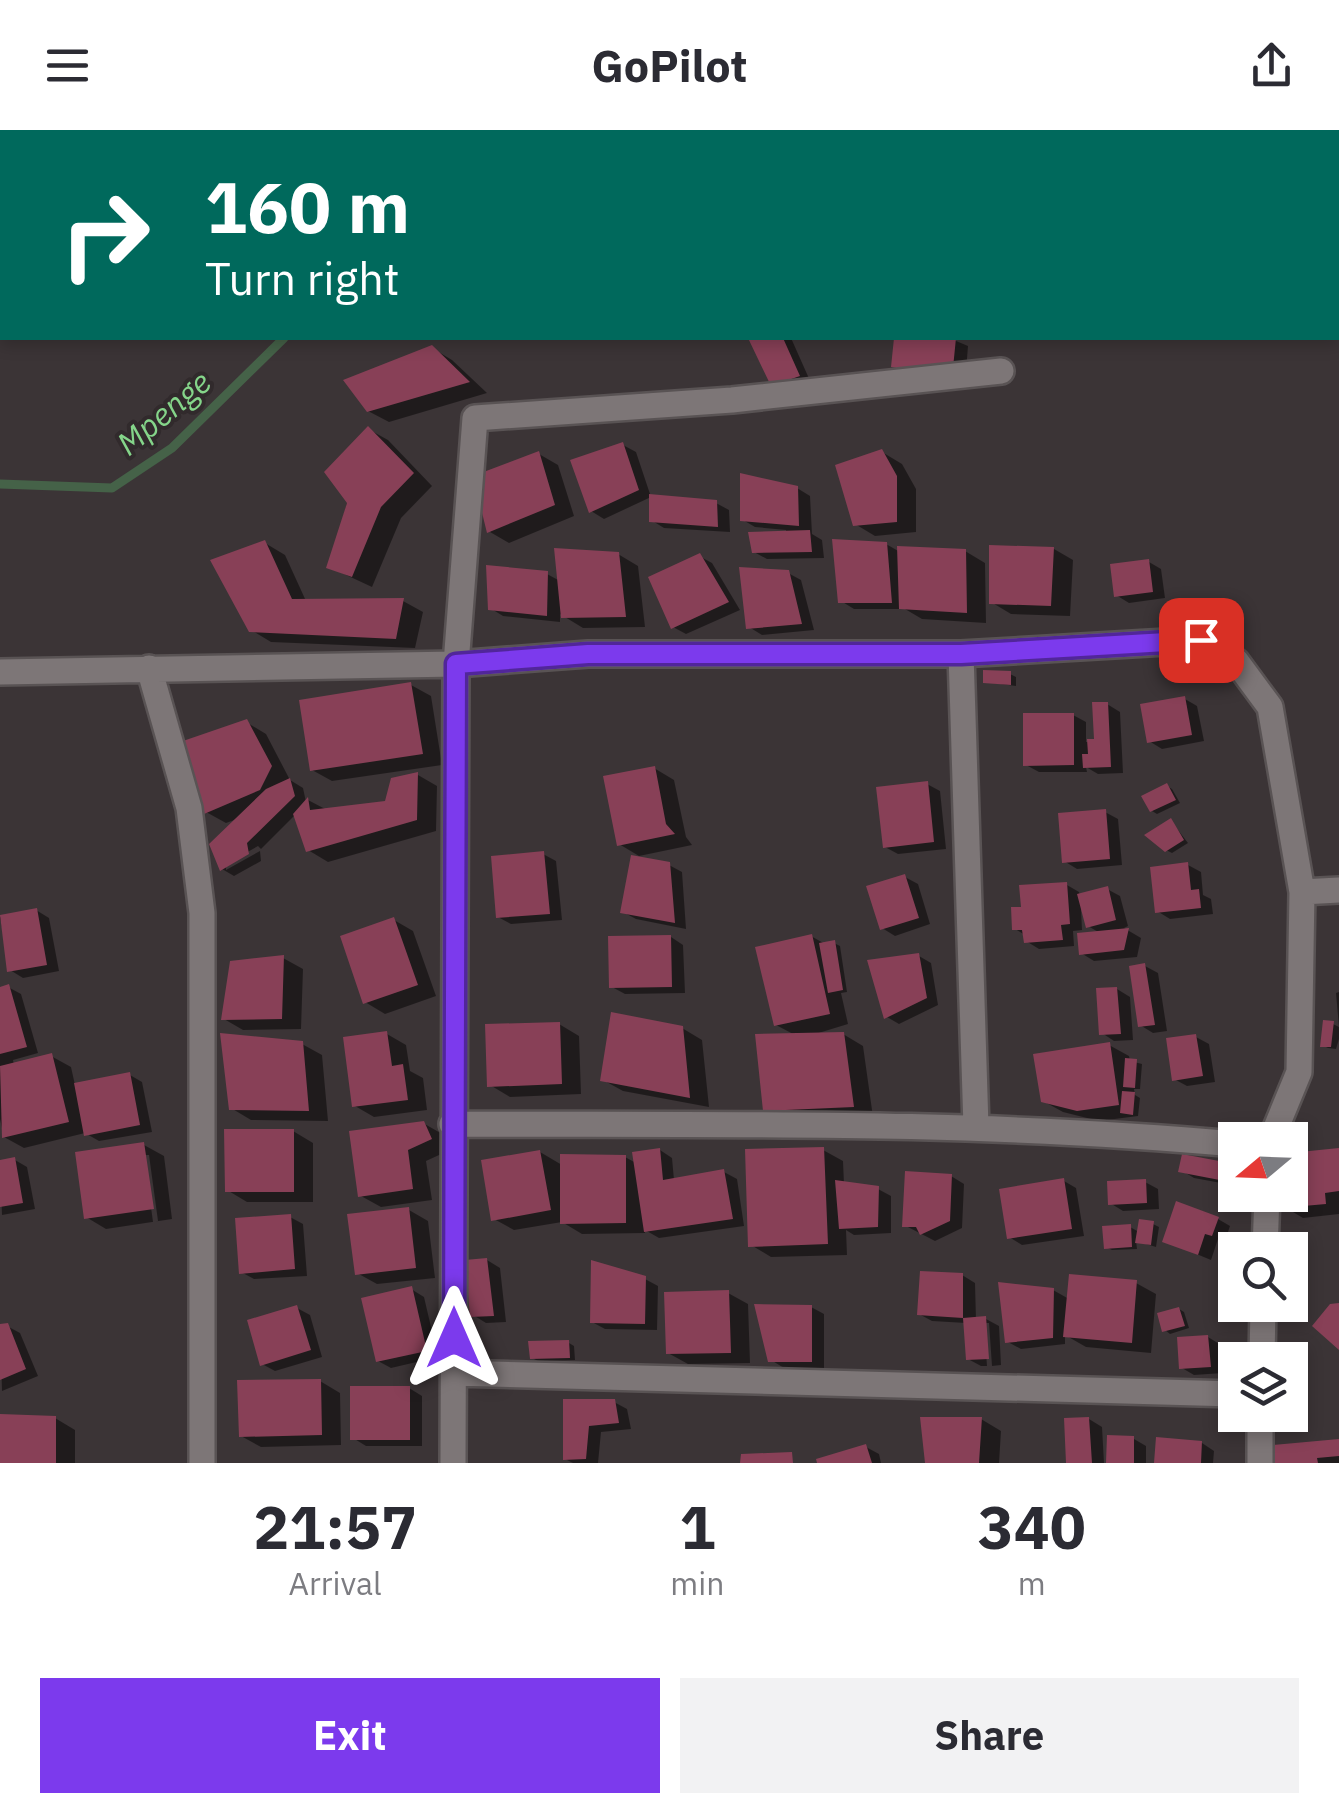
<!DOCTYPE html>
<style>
body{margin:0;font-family:"IBM Plex Sans",sans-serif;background:#f2f2f3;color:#2b2b33;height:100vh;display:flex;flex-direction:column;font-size:38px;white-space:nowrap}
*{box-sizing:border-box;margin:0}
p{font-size:32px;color:#7c7c81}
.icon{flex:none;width:55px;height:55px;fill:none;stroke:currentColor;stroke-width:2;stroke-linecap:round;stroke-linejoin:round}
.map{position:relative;height:1333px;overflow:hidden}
.drawer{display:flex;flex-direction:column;background:#fff;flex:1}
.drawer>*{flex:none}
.guide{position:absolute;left:0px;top:0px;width:1340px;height:210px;box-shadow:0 5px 15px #0003;background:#00695c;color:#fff;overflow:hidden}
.needle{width:65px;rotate:251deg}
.fabs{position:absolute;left:1218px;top:992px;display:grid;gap:20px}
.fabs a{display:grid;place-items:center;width:90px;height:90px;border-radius:0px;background:#fff;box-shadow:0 5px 15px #0003;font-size:50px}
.pin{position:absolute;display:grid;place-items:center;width:85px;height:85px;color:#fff;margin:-42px;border-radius:20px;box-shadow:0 5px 15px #0006}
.me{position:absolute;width:110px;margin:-55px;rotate:0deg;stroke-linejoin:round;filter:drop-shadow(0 0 8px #0008)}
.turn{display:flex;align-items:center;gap:35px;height:210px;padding:0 40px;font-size:45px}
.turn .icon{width:130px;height:130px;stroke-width:2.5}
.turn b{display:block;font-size:70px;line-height:85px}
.eta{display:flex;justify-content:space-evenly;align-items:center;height:170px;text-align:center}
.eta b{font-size:60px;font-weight:700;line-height:70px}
.action{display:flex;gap:20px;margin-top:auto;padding:20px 40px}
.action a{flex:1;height:115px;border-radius:0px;background:#7c3aed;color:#fff;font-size:40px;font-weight:700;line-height:115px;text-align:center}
.action a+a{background:#f2f2f3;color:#2b2b33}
header{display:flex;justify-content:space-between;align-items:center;height:130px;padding:0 40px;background:#fff;font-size:45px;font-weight:700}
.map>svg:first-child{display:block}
</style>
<header><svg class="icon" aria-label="menu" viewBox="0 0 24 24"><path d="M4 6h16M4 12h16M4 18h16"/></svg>GoPilot<svg class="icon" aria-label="share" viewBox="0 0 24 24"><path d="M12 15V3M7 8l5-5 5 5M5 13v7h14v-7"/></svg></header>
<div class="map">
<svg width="1339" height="1333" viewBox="0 0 1339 1333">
<rect width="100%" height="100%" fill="#3b3436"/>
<path fill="#0007" fill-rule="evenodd" d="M161,0H183L194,2H161Z
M750,208H791L811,253L773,254Z
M896,208H949L968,216L965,254L906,243L893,235Z
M432,218L452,230L487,263L389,292L368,281Z
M368,299L388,310L432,356L401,388L372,457L329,437Z
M623,315L636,322L651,367L716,373L729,380L730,402L664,398L651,390V367L604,389L591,381Z
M882,322L902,334L916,359V402L875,406L855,394Z
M539,324L558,335L574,386L509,413L490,402Z
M797,358L810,366L812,404L822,410L824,428L767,429L754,422L786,403V400L755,397L743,390Z
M265,413L285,425L306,471H403L423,482L415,518L271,512L251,500Z
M886,414L900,422L965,421L985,433L986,493L922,489L905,479H854L841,471Z
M1054,419L1073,430L1070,486L1011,484L991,472Z
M618,424L638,436L645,497L583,498L560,484V492L503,486L490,478L547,444L560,451Z
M699,426L712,433L740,480L686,504L673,497Z
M1149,432L1161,439L1165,468L1129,473L1116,465Z
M788,443L801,450L814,500L762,505L749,497Z
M1010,544L1016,547V556L985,552Z
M411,555L431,566L442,635L332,651L312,640Z
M1185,569L1197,576L1204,611L1162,619L1149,611Z
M1107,574L1120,582L1123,643L1098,644L1086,637L1087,642H1039L1026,635L1073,585L1086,592V612H1096Z
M246,592L266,604L290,650L303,658L306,672L308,670L327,680L387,674L418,645L437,656L436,701L328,732L308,720L296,684L261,719L258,716L226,734V740L260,721L261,731L234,746L222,739L240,688L226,693L206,682Z
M654,638L674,650L686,707L692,715L639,726L619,714Z
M927,654L940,661L946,719L898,724L885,717Z
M1167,656L1172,659L1180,673L1157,684L1152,681Z
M1105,682L1118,689L1122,735L1077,739L1064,731Z
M1171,691L1188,713L1172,723L1166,720Z
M543,724L556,731L562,790L511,794L498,787Z
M669,735L682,742L686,799L636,789L623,782Z
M1188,735L1201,742L1203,765L1211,769L1213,784L1170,789L1157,781Z
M905,747L918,754L930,794L895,806L882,798Z
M1067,755L1079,762L1080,766L1107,759L1120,766L1128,796L1124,798L1141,808L1137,827L1094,831L1081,823L1100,803L1088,796L1083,778L1081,779L1082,800L1073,801L1074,816L1039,819L1026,811L1025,805L1015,799L1024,779Z
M36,780L49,788L59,841L23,848L10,840L0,787Z
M394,790L413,801L436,866L385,884L365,872Z
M811,806L825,814L834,813L840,816L847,862L841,863L848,894L812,905L843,904L863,916L873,987L785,991L766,979L795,905L776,895Z
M671,807L683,815L685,863L625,864L612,857Z
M919,826L931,833L938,875L899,894L887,887Z
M283,828L303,839L301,899L243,900L224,889Z
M1145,836L1158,843L1167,901L1153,903L1140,895Z
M8,857L21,864L38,923L13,930L14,935L51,926L71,937L75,955L130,945L142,952L152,1002L99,1011L85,1003L24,1018L4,1007L0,989V859Z
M1117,859L1130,867L1133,910L1114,911L1102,903Z
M1339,862V909L1336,919L1328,918L1322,915L1333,894L1339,897L1336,863Z
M559,894L579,906L581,964L510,967L490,955Z
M682,898L702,910L709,977L623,961L603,950Z
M387,904L406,915L410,941L423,948L427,980L374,987L355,976Z
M1196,907L1209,914L1215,952L1187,956L1174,949Z
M302,914L322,925L328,991L251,990L231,978Z
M1109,915L1129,926L1130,931L1142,934L1140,959H1134L1135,965L1140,968L1138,986L1099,991L1063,982L1043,971Z
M423,993L444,1005L450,1020L426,1031L432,1070L381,1077L361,1066Z
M293,1001L313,1013V1072H247L227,1060Z
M144,1015L164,1026L172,1089L106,1099L86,1087ZM144,1025H149L158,1091L153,1092Z
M660,1020L672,1028L674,1050L724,1042L737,1049L744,1096L659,1108L645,1100V1103L582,1104L562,1092L514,1100L494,1089L540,1022L562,1035L625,1027L636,1033Z
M823,1020L843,1031L844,1054L878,1059L891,1066V1103L854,1105L846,1100L847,1125L771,1127L751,1115Z
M1339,1021V1084L1303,1088L1283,1076L1282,1065H1290V1025Z
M15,1030L27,1037L35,1079L2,1085L0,1033Z
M1235,1037V1063L1230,1061L1232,1055L1194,1048L1181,1040Z
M951,1046L964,1054L962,1098L935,1111L904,1095Z
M1064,1051L1076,1058L1084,1106L1022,1115L1009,1107Z
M1145,1052L1158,1059L1159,1079L1123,1081L1110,1073Z
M1238,1065H1255L1254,1070Z
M409,1080L428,1091L435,1148L377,1154L357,1143Z
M290,1087L303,1094L307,1146L254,1149L241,1142Z
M1218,1089L1230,1096L1225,1111L1218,1109L1211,1130L1165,1111Z
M1153,1094L1159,1097L1156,1117L1136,1111L1137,1119L1112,1120L1106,1117L1130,1097L1139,1102Z
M487,1130L500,1138L506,1192L486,1193L473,1185Z
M962,1145L975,1153L976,1190L986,1189L999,1196L1001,1235L992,1236L989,1193H984L987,1236H981L968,1229L966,1193L932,1191L919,1184Z
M645,1149L658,1156L657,1200L605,1199L592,1192Z
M1136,1153L1156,1164L1151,1223L1086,1217L1065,1205V1214L1021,1219L1008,1212L1053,1160L1069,1169Z
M411,1159L424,1167L438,1227L391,1238L378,1231Z
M728,1163L748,1174L750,1233L688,1234L668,1223Z
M811,1177L824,1184V1238H784L771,1230Z
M297,1178L310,1185L322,1227L275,1241L262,1234Z
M1179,1179L1184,1182L1189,1198L1170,1204L1165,1200Z
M0,1196H7L20,1203L38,1246L2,1261Z
M1208,1207L1221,1215L1223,1243L1194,1245L1182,1238Z
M569,1213L574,1216L575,1230L538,1231L532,1228Z
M320,1251L340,1263L341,1315L261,1317L241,1306Z
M409,1258L422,1266V1316H366L353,1308Z
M566,1271L614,1272L627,1279L631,1299L601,1302L598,1333H573L565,1329Z
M0,1287L55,1288L75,1300V1333H0Z
M981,1289L1001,1301L999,1333H928Z
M1089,1289L1102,1297L1104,1333H1069Z
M1134,1309L1146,1316V1333H1109Z
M1339,1312V1333H1277Z
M1202,1313L1214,1321L1213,1333H1156Z
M866,1317L879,1324L881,1333H820Z"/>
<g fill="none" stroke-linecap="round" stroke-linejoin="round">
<path stroke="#456248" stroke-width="9" d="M1338,121L1339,119
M0,354L112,358L172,318L284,208"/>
</g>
<path fill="#884057" d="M748,208H783L800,246L771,256Z
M894,208H956L952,248L891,237Z
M432,215L470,252L367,282L343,250Z
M368,296L414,343L381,377L352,447L326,438L347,373L324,342Z
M623,312L639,360L589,383L570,330Z
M882,319L897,346V392L853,396L835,335Z
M539,321L555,375L487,403L473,346Z
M740,343L798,356L799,396L740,391Z
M649,364L717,370L718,397L649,392Z
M810,400L812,422L752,423L748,402Z
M832,409L887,412L892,473H838Z
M265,410L292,469L404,468L396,509L249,502L210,430Z
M989,415L1054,417L1051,476L989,474Z
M897,416L966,419L967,483L899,479Z
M554,418L619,422L626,487L561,488Z
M700,423L729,472L671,499L648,447Z
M1149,429L1153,462L1114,467L1110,434Z
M486,435L548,441L547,486L488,480Z
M739,437L789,440L802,494L746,499Z
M983,540L1011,541V555L983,553Z
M411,552L423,624L310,641L299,570Z
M1185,566L1192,605L1147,613L1140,574Z
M1092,572H1108L1111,637L1083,638L1082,624H1088L1087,609H1094Z
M1023,583H1074V635L1023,636Z
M247,589L272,636L260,660L204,684L183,611Z
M655,636L666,694L675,704L617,716L603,646Z
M418,642L417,690L306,722L293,684L308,667L310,680L385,671L391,648Z
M290,648L295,666L247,713L249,724L220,741L209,714L266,659Z
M928,651L934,712L883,718L876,657Z
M1167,653L1176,670L1150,682L1141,666Z
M1106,679L1110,729L1062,733L1058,683Z
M1171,688L1184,710L1165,722L1144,705Z
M544,721L550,784L496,788L491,726Z
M631,725L670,732L675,793L620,783Z
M1188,732L1191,760L1199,759L1201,778L1155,783L1150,737Z
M905,744L919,788L880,800L866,756Z
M1067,752L1070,794L1061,795L1063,810L1024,813L1022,800H1012L1011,777H1021L1019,755Z
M1108,756L1116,790L1086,798L1077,764Z
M37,778L47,835L7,842L0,785Z
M394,787L418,855L363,874L340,806Z
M1129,798L1124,820L1079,825L1077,803Z
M812,804L830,884L774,896L755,817Z
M671,805L672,857L609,858L608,806Z
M835,810L843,860L828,863L819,813Z
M919,823L927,868L884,889L867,830Z
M284,825L282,889L221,890L230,831Z
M1145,833L1155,895L1138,897L1129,836Z
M9,854L27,917L0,924V857Z
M1117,857L1121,904L1099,905L1096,858Z
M611,882L683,896L690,968L600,951Z
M1323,890L1334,891L1331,917H1320Z
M560,892L562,954L487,957L485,894Z
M387,901L392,936L403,934L408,970L352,977L343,907Z
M844,902L854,977L763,981L755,904Z
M220,903L303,911L309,981L229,980Z
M1196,904L1203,946L1172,951L1166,908Z
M1110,912L1119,975L1077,981L1041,972L1033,924Z
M52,923L69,992L2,1008L0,936Z
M1125,928L1137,929L1135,958L1123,957Z
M130,942L140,995L84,1006L74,953Z
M1122,961L1135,962L1133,985L1120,983Z
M424,991L432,1009L408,1020L413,1059L358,1067L349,1001Z
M224,999H294V1062H225Z
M144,1012L154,1079L84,1089L75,1022Z
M824,1017L828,1114L748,1117L745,1019Z
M660,1018L663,1050L724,1039L733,1089L644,1102L632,1022Z
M1339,1018V1061L1325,1063L1326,1074L1281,1078L1280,1065H1290V1023Z
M540,1020L551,1080L491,1091L481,1030Z
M560,1024L626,1025V1093L560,1094Z
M1182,1024L1235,1034V1063L1228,1062L1230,1052L1178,1042Z
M15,1027L23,1073L0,1077V1030Z
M905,1041L952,1044L950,1091L920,1105L916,1097H902Z
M1064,1048L1072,1099L1007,1109L999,1059Z
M1146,1049L1147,1073L1108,1075L1107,1051Z
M835,1050L879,1056L878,1097L839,1099Z
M1176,1071L1219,1087L1212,1106L1205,1104L1198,1125L1162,1112Z
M409,1077L416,1138L355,1145L347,1084Z
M291,1084L295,1139L239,1144L235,1088Z
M1139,1089L1154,1091L1151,1115L1135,1113Z
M1131,1094L1132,1117L1104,1119L1102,1096Z
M487,1128L494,1186L470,1187L465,1130Z
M591,1130L646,1146L645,1194L590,1193Z
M920,1141L963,1143V1188L917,1185Z
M1069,1144L1137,1150L1132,1213L1063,1207Z
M998,1152L1054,1158L1053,1208L1005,1213Z
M412,1156L427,1221L376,1232L361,1168Z
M729,1160L731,1223L666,1224L664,1162Z
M1339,1173V1220L1312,1196L1330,1174Z
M754,1174L812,1175V1232H768Z
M297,1175L311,1220L260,1236L247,1190Z
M1179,1177L1185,1196L1162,1202L1157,1183Z
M986,1186L989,1229L966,1230L963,1188Z
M8,1193L26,1239L0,1250V1194Z
M1208,1205L1211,1237L1179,1239L1177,1207Z
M569,1210L570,1228L530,1229L528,1211Z
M321,1249L322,1305L239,1307L237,1250Z
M350,1256H410V1310H350Z
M563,1269H615L619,1293L589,1296L586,1329L563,1330Z
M0,1284L56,1286V1333H0Z
M920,1287H982L979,1333H925Z
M1089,1287L1092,1333H1066L1064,1288Z
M1107,1305L1134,1306V1333H1106Z
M1156,1307L1202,1311L1201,1333H1154Z
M1339,1309V1326L1317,1328L1318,1333H1275L1273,1315Z
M866,1314L872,1333H817L816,1329Z
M792,1322L793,1333H740L741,1324Z"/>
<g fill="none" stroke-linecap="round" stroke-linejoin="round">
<defs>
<path id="street" d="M380,0L393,2
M961,524L976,997
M149,538L189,678L202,783V1333
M0,542L456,534L588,524H961L1201,510L1236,531L1270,577L1302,762L1299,942L1271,1010
M1302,762L1339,760
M452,994C713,995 975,990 1235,1014
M1265,1120L1267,1065
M1262,1230L1263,1175
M454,1243L1235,1264
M1260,1285V1333
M453,1333L456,534L475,288L732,270L1001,241"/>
</defs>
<use href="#street" stroke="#595354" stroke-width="30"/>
<use href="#street" stroke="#7d7677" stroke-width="25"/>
</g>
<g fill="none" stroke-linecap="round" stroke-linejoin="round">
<defs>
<path id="route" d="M454,1208L456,534L588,524H961L1201,510"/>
</defs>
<use href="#route" stroke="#51269a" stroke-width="25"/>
<use href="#route" stroke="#7c3aed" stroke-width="18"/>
</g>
<g text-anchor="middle" stroke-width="8" stroke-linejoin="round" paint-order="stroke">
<g font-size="32" font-style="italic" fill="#85d58a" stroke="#312a2c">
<text transform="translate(164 283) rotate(-40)" y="11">Mpenge</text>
</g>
</g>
</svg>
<div class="fabs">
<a><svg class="needle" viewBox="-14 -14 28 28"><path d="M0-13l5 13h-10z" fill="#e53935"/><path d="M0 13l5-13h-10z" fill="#7c7c81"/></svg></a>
<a><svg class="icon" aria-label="search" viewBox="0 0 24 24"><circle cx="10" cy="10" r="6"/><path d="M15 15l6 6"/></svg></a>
<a><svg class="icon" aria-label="layers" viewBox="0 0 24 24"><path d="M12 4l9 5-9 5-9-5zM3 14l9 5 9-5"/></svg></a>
</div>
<div class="pin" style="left:1201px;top:510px;background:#d93025"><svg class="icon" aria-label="arrive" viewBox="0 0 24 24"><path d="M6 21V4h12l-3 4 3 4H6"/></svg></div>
<svg class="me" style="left:454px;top:1208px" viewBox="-20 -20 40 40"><path d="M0-17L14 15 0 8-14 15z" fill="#7c3aed" stroke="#fff" stroke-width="4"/></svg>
<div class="guide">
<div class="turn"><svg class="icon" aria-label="right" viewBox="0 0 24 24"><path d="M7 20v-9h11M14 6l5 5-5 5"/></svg><div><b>160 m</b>Turn right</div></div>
</div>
</div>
<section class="drawer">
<div class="eta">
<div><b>21:57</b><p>Arrival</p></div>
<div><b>1</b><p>min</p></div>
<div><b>340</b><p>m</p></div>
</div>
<div class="action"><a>Exit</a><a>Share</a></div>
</section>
